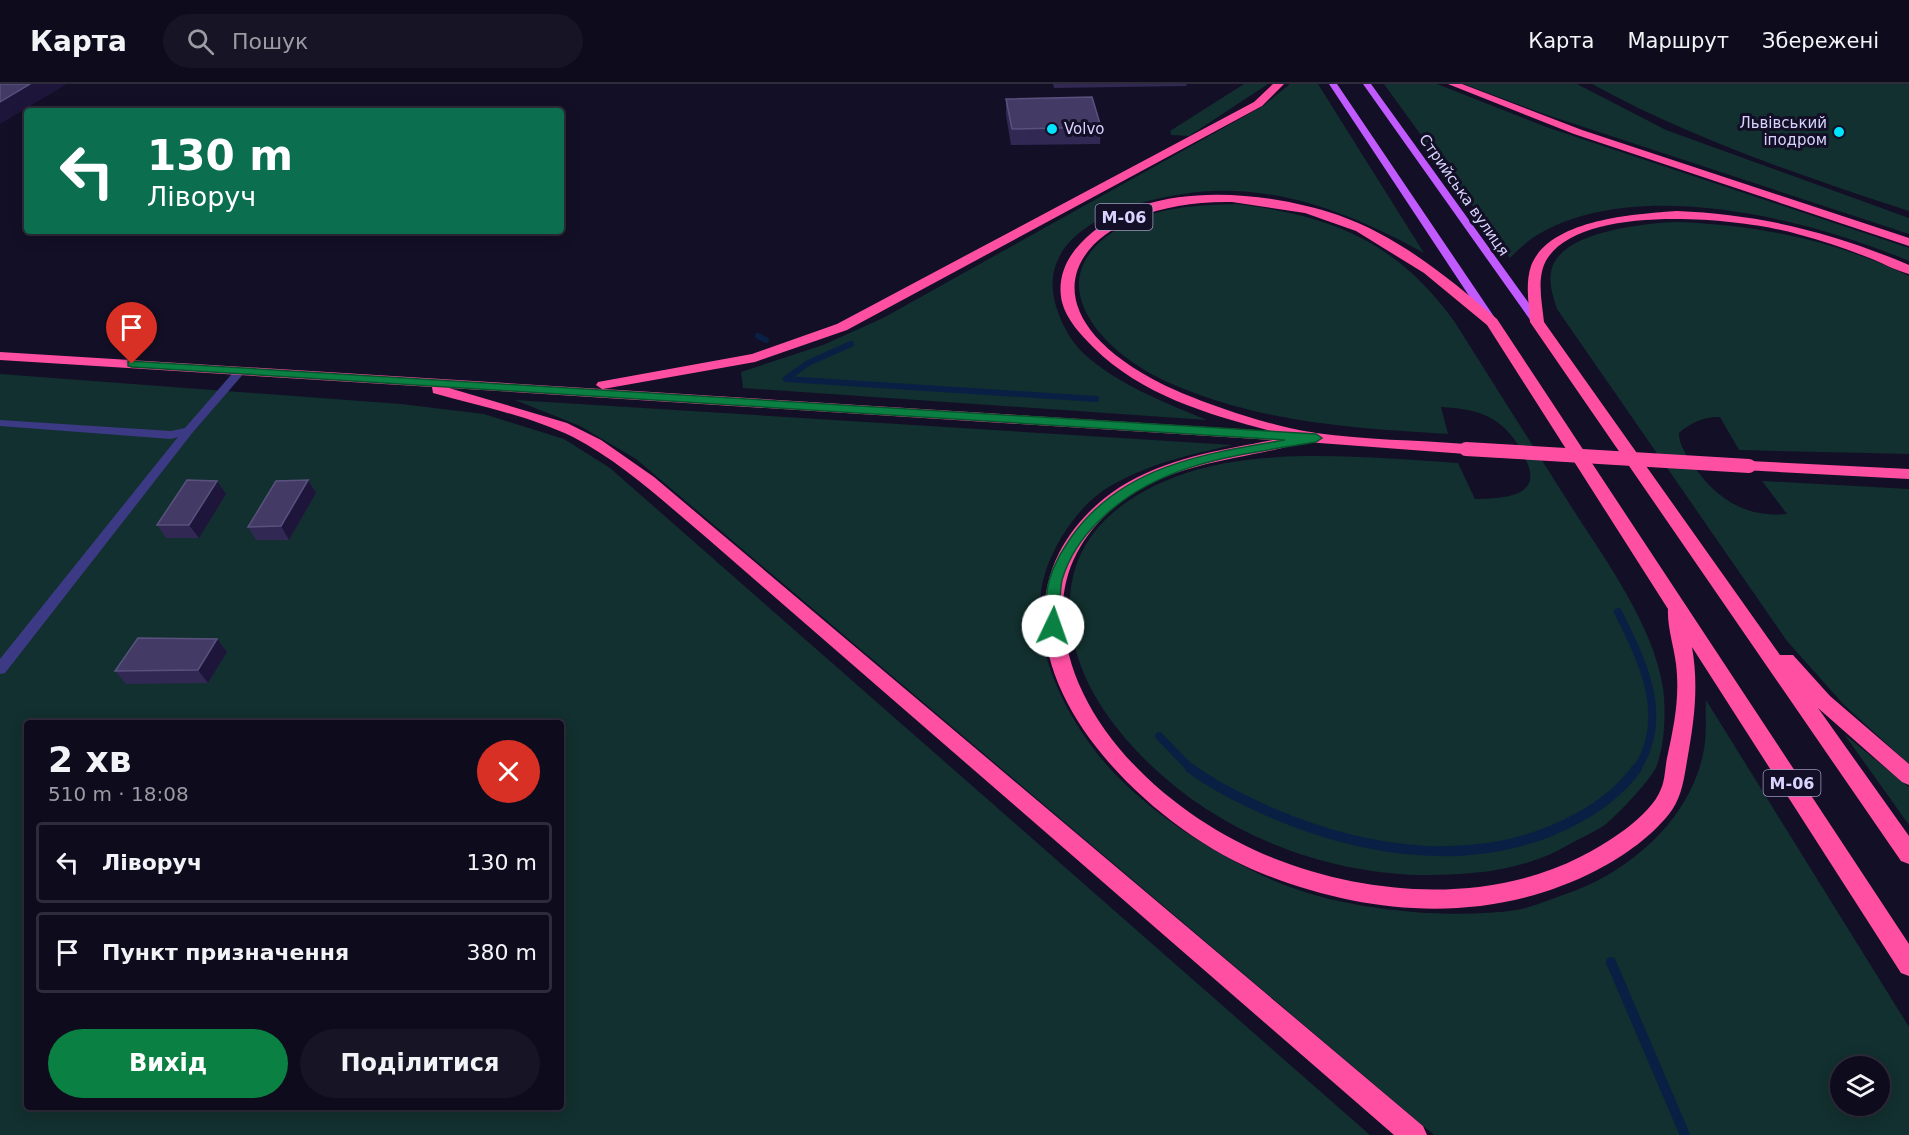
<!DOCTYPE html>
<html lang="uk">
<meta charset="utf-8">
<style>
body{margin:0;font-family:"DejaVu Sans",sans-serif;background:#171425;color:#f1f3f6;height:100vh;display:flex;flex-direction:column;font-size:22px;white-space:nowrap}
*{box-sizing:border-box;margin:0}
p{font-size:20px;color:#9b9ba3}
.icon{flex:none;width:33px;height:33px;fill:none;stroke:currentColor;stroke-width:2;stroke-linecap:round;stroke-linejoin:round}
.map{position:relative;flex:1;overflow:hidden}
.side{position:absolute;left:24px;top:636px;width:540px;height:390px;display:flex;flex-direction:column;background:#0e0b1c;border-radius:6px;box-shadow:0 3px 15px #0003,0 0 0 2px #2e2b3b}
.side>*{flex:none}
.banner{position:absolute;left:24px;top:24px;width:540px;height:126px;border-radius:6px;box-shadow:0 3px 15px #0003,0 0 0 2px #2e2b3b;background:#0b6e4f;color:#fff;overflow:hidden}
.fabs{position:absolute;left:1830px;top:972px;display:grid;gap:12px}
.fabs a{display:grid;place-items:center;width:60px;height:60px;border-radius:50%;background:#0e0b1c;box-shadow:0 3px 15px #0003,0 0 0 2px #2e2b3b;font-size:30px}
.pin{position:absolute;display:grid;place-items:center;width:51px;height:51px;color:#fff;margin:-62px -26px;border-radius:50% 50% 50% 0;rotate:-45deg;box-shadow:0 0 6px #0007}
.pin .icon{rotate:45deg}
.me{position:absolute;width:66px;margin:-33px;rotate:3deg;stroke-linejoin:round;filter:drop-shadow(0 0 4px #0008)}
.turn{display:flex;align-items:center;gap:21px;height:126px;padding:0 24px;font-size:27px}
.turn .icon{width:78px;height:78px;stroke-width:2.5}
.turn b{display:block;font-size:42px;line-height:51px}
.round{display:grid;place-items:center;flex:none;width:63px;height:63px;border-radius:32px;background:#171425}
.overview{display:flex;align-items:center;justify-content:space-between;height:102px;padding:0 24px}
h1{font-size:36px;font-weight:800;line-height:45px}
.action{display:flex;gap:12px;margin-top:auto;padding:12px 24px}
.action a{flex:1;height:69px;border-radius:36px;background:#0b8043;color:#fff;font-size:24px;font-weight:800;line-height:69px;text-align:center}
.action a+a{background:#171425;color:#f1f3f6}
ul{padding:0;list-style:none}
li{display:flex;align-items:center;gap:18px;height:81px;margin:0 12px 9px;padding:0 12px;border:3px solid #2e2b3b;border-radius:6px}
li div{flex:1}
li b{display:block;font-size:22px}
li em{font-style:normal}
header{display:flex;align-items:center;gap:36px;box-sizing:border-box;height:84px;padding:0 30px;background:#0e0b1c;border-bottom:2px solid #2e2b3b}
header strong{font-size:28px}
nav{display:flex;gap:33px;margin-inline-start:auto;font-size:21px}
.search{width:420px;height:54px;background:#171425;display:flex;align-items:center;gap:15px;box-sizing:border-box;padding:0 21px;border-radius:33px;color:#9b9ba3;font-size:22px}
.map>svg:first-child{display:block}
</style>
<header>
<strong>Карта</strong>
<div class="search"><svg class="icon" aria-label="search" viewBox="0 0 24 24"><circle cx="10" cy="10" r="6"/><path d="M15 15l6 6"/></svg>Пошук</div>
<nav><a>Карта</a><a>Маршрут</a><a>Збережені</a></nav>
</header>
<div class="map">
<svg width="1909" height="1051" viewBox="0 0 1909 1051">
<rect width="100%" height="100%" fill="#130f26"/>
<path fill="#12302f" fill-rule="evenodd" d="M1244,0H1268L1189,52L1171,51L1170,47Z
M1290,0H1318L1424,169C1358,133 1289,104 1212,107C1152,110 1031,138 1056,222C1061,239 1070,256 1083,269C1118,301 1164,318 1207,336L743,304L741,288L823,261L883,234L1263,22Z
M1384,0H1437L1549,44L1909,164V177C1809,135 1633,90 1534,153C1525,159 1517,167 1510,174Z
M1464,0H1577L1666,46L1909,134V150L1547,31Z
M1592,0H1909V127C1800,91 1692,55 1592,0Z
M1237,120C1332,132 1396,157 1454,237C1494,300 1534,364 1574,427C1607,478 1654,543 1663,604C1666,628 1665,658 1657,681C1652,695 1618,730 1606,740C1595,748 1580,754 1568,761C1536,780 1497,788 1460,790C1340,799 1215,753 1133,663C1097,623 1071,579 1070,525C1068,457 1115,416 1175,393C1258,361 1371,374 1458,379L1475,415C1502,414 1544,414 1526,376C1508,336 1484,325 1441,323L1448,350C1350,344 1254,338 1163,296C1099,266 1034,193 1121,143C1155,123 1198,121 1237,120Z
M1678,138C1759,141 1837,157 1909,192V370L1739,366L1720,333C1706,332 1689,339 1679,349C1679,360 1685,369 1691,378C1714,413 1743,434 1787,430L1762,397L1909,405V680L1844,621L1787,557L1557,225C1553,213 1549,200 1551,188C1557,147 1647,139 1678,138Z
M0,290L401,320L484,330L564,355L610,384L1370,1051H0ZM27,639H561V1023H27Z
M515,316L1233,361C1188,371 1147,380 1107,404C1079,422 1057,455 1046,486C1022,559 1072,649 1124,699C1167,740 1222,774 1277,798C1344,826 1445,836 1517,826C1532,823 1548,816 1563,811C1628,790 1692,735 1704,665C1707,649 1705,632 1706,616L1909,943V1051H1434L636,375L580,342ZM1840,982H1880V1022H1840Z
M1844,650L1909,703V741Z"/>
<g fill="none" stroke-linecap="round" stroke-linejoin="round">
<path stroke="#0a1f44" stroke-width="6" d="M758,252L766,256
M851,260L808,279L786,295L1096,315"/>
<path stroke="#0a1f44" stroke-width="8" d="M1618,528C1643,578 1671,634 1636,686
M1159,652L1192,686"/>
<path stroke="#0a1f44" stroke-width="10" d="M1190,684C1214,702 1243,716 1270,728C1367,770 1482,787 1578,734C1600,722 1622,705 1637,684
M1611,878L1685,1051"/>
<path fill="#3d3a85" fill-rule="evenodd" d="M241,283L246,286L245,288L193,348L5,589L0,590V575L178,353L171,355L0,342V336L171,347L185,344L237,284Z"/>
<path fill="#c25bff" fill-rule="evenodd" d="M1329,0H1337L1497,237L1495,239H1487Z
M1363,0H1371L1541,236V240H1533Z"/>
<path fill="#ff4fa3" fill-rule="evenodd" d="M1273,0H1284L1262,22L847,246L755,278L603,305L1271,347C1207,330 1141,311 1093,263C1081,251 1066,235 1062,218C1057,196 1065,176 1080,160C1141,94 1260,105 1338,131C1398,152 1449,194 1497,235L1909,860V892L1901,889L1692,563C1699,603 1694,638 1687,677C1684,695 1682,711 1672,726C1654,751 1624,772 1597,786C1491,841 1370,833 1261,789C1151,745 995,599 1059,469C1073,442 1095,419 1120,403C1166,374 1220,366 1273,356L449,304L567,339L601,356L654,393L1423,1042L1427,1051H1394L708,455C665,419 623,379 573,353C529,332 480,322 433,309L432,303L0,276V268L602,305L596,301L598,298L752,270L837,240L1254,18ZM1232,118L1305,129L1356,147L1424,189L1487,241L1668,525C1667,542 1674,563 1676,580C1680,613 1674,642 1667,674C1665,684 1665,696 1661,705C1651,732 1605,761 1580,773C1487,820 1369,812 1273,774C1175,735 1065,641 1063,528C1062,479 1090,439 1129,412C1178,379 1235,376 1290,362L1293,359L1285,354L1286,351L1306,358L1466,370L1474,365L1466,360C1416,356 1365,356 1316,349C1273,343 1204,320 1164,301C1001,220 1083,115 1232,118Z
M1448,0H1462L1582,46L1909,154V162L1574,50Z
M1677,127C1759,130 1834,149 1909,181V190C1894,186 1881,178 1867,173C1844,164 1821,156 1797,150C1742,134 1583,118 1547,175C1536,193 1542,218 1544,238L1780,571H1793L1830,612L1909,680V701L1902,698L1818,624L1909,752V780L1901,777L1530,238C1529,220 1525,200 1531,182C1549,135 1635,130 1677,127Z
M1749,377L1909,385V395L1743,386L1741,382Z"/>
<path stroke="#ff4fa3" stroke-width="14" d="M1466,365L1749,382"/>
</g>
<path fill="#312854" d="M1053,0H1187L1186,2L1054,4Z
M1006,15L1101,43L1100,60L1011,61L1006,31Z
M308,396L316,409L289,456H256L248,443Z
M226,410L199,454H166L157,441Z
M217,555L227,568L208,599L126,600L115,587Z"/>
<path fill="#1d163a" d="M30,0H67L0,40V18Z
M308,396L316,409L289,456L281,442Z
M217,397L226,410L199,454L189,441Z
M217,555L227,568L208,599L198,586Z"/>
<path fill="#433a66" stroke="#5a527e" stroke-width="1.5" d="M0,0H30L0,18Z
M1092,13L1101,43L1012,45L1006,15Z
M187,396L217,397L189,441H157Z
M308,396L281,442L248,443L276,397Z
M138,554L217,555L198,586L115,587Z"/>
<path fill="#0b8043" stroke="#07532c" stroke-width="1.5" d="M128,277L1316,350L1322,354L1316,358C1239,371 1159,378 1101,435C1083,452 1069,472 1062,496C1059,510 1060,527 1060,542L1053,547L1046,542C1047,527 1045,510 1049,497C1054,479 1062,467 1072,452C1122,382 1206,369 1285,356L132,283L128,282Z"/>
<g fill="#00e5ff" stroke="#130f26" stroke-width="2">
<circle cx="1052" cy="45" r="6"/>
<circle cx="1839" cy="48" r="6"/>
</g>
<g text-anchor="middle" stroke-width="6" stroke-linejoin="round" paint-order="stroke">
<g font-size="15" fill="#d9d4ff" stroke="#130f26" text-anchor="end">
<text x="1827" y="44">Львівський<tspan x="1827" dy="17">іподром</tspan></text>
<text x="1064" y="50" text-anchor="start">Volvo</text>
</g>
<g font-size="15" fill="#d9d4ff" stroke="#130f26">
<text transform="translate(1464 111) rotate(55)" y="5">Стрийська вулиця</text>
</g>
<g fill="#130f26" stroke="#9e99be" stroke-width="1.5">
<rect x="1095.5" y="120" width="57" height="26" rx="4.5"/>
<rect x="1763.5" y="686" width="57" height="26" rx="4.5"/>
</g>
<g font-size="16" font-weight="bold" fill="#d9d4ff">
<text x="1124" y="139">М-06</text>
<text x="1792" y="705">М-06</text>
</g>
</g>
</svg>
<div class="fabs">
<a><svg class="icon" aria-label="layers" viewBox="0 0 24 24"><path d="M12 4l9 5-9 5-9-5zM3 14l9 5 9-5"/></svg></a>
</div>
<div class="pin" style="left:132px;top:280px;background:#d93025"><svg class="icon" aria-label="arrive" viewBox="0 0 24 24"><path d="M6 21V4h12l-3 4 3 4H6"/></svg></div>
<svg class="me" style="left:1053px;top:542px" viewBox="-20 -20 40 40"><circle r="19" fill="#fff"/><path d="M0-13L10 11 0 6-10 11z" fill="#0b8043"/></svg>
<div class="banner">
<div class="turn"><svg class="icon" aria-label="left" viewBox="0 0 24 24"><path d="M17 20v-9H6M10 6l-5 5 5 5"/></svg><div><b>130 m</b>Ліворуч</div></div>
</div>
<section class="side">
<div class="overview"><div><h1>2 хв</h1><p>510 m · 18:08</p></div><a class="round" style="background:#d93025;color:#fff"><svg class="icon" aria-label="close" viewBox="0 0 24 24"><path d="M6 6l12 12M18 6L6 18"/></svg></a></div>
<ul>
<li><svg class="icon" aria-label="left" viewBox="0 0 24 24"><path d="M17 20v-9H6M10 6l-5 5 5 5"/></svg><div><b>Ліворуч</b></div><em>130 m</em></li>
<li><svg class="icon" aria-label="arrive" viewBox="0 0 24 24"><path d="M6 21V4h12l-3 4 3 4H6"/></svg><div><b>Пункт призначення</b></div><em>380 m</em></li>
</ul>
<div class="action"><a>Вихід</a><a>Поділитися</a></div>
</section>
</div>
